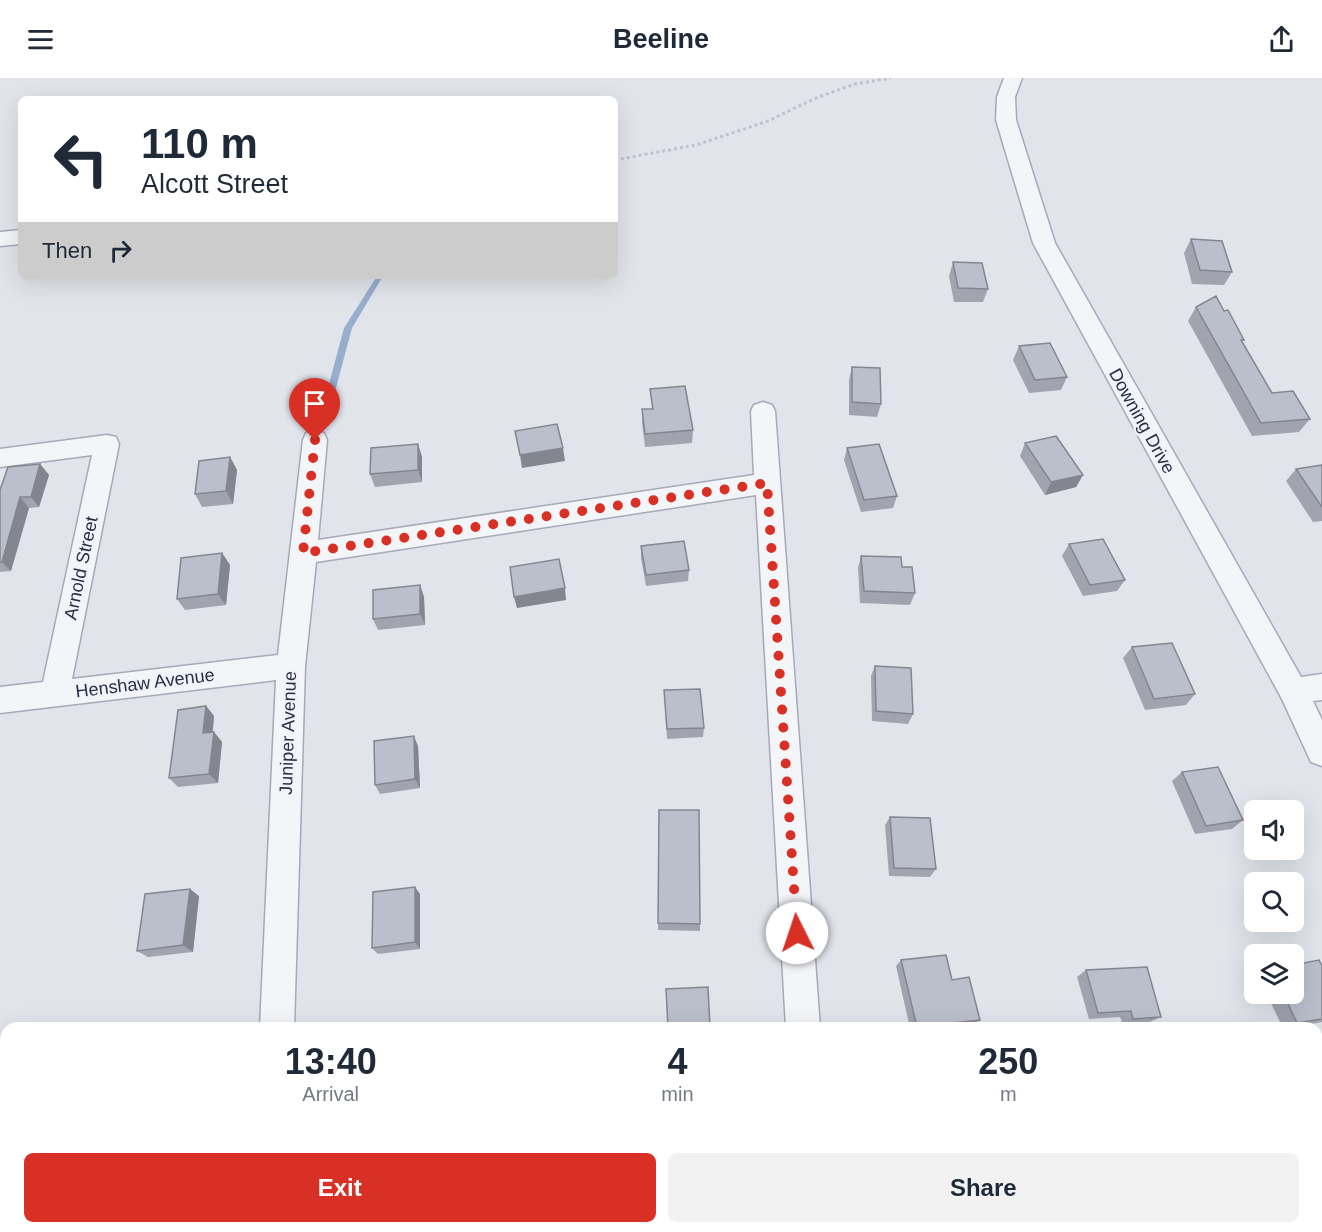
<!DOCTYPE html>
<style>
body{margin:0;font-family:Helvetica,sans-serif;background:#f2f2f3;color:#1f2937;height:100vh;display:flex;flex-direction:column;font-size:22px;white-space:nowrap}
*{box-sizing:border-box;margin:0}
p{font-size:20px;color:#747a83}
.icon{flex:none;width:33px;height:33px;fill:none;stroke:currentColor;stroke-width:2;stroke-linecap:round;stroke-linejoin:round}
.map{position:relative;flex:1;overflow:hidden}
.side{position:absolute;left:0px;top:944px;width:1323px;height:212px;display:flex;flex-direction:column;background:#fff;border-radius:18px 18px 0 0;box-shadow:0 6px 24px #0002}
.side>*{flex:none}
.banner{position:absolute;left:18px;top:18px;width:600px;height:183px;border-radius:9px;box-shadow:0 6px 24px #0002;background:#fff;color:#1f2937;overflow:hidden}
.controls{position:absolute;left:1244px;top:722px;display:grid;gap:12px}
.controls a{display:grid;place-items:center;width:60px;height:60px;border-radius:9px;background:#fff;box-shadow:0 6px 24px #0002;font-size:30px}
.pin{position:absolute;display:grid;place-items:center;width:51px;height:51px;color:#fff;margin:-62px -26px;border-radius:50% 50% 50% 0;rotate:-45deg;box-shadow:0 0 6px #0007}
.pin .icon{rotate:45deg}
.me{position:absolute;width:66px;margin:-33px;rotate:356deg;stroke-linejoin:round;filter:drop-shadow(0 0 4px #0008)}
.turn{display:flex;align-items:center;gap:21px;height:126px;padding:0 24px;font-size:27px}
.turn .icon{width:78px;height:78px;stroke-width:2.5}
.turn b{display:block;font-size:42px;line-height:51px}
.then{display:flex;align-items:center;height:57px;padding:0 24px;background:#0003;gap:12px;font-size:22px}
.eta{display:flex;justify-content:space-evenly;align-items:center;height:102px;text-align:center}
.eta b{font-size:36px;font-weight:700;line-height:42px}
.action{display:flex;gap:12px;margin-top:auto;padding:12px 24px}
.action a{flex:1;height:69px;border-radius:9px;background:#d93025;color:#fff;font-size:24px;font-weight:700;line-height:69px;text-align:center}
.action a+a{background:#f2f2f3;color:#1f2937}
header{display:flex;justify-content:space-between;align-items:center;height:78px;padding:0 24px;background:#fff;font-size:27px;font-weight:700}
.map>svg:first-child{display:block}
</style>
<header><svg class="icon" aria-label="menu" viewBox="0 0 24 24"><path d="M4 6h16M4 12h16M4 18h16"/></svg>Beeline<svg class="icon" aria-label="share" viewBox="0 0 24 24"><path d="M12 15V3M7 8l5-5 5 5M5 13v7h14v-7"/></svg></header>
<div class="map">
<svg width="1322" height="1154" viewBox="0 0 1322 1154">
<rect width="100%" height="100%" fill="#e1e4eb"/>
<g fill="none" stroke-linecap="round" stroke-linejoin="round">
<path fill="#98aecf" fill-rule="evenodd" d="M377,198H383L352,250L333,321L332,323H326L325,321L344,250Z"/>
<defs>
<path id="street" d="M1004,0H1022L1015,19L1016,42L1055,165L1301,599L1322,596V622L1313,623L1322,642V688L1311,684L1282,621L1033,165L996,42L997,19Z
M21,152V166L0,168V154Z
M763,324L772,327L775,333L820,950H786L756,417L316,484L305,588L294,950H260L276,602L0,635V609L43,604L92,377L0,389V371L107,357L116,359L119,366L72,601L278,577L303,362L306,355L315,353L324,355L327,362L318,462L754,397L751,333L754,327Z
M1322,1035V1071L1317,1072V1036Z
M251,1149H289L288,1154H250Z
M705,1149H767L765,1154H703Z"/>
</defs>
<use href="#street" stroke="#a5aab6" stroke-width="3"/>
<path stroke="#bfc2ca" stroke-width="3" stroke-dasharray="3 3" stroke-linecap="butt" d="M615,82L696,67L768,43L816,20L855,6L891,0"/>
<use href="#street" fill="#f4f5f9" fill-rule="evenodd"/>
</g>
<path fill="#a1a4af" d="M1191,161L1232,194L1224,207L1192,206L1184,175Z
M953,184L988,211L983,224H954L949,198Z
M1196,229L1224,233L1244,262L1242,264L1272,315L1310,341L1299,354L1252,358L1188,243Z
M1019,268L1067,299L1061,312L1029,315L1013,282Z
M852,289L881,326L877,339L849,337V302Z
M650,311L693,352L692,365L645,369L642,344V331H652Z
M1025,365L1083,397L1076,409L1045,417L1020,378Z
M418,366L422,379V404L375,409L370,396Z
M847,370L897,418L893,430L861,434L844,382Z
M230,379L237,392L233,426L202,429L195,416Z
M40,386L49,397L39,429L29,430L11,493L0,494V412Z
M1322,387V443L1313,444L1286,403L1296,391Z
M1069,466L1125,502L1117,513L1083,518L1062,478Z
M641,468L689,492L688,503L646,508L641,480Z
M222,475L230,487L226,527L185,532L177,521Z
M861,478L902,489L915,515L910,527L860,525L858,490Z
M420,507L424,519L425,547L378,552L373,541Z
M1132,569L1195,616L1186,627L1145,632L1123,580Z
M875,588L913,636L908,646L872,643L871,598Z
M664,612L704,650L703,659L667,661Z
M206,628L214,638L213,654H214L222,664L218,705L178,709L169,700Z
M418,668L420,710L380,716L375,707Z
M1182,694L1243,742L1232,751L1195,756L1172,703Z
M659,732L700,846V853L658,852Z
M890,739L936,791L930,799L889,798L885,747Z
M420,816V871L378,876L372,870Z
M199,818L193,874L148,879L137,873Z
M901,882L952,902L980,942L973,947L952,950H910L896,888Z
M1322,888V944L1289,950H1283L1267,917L1271,915H1293Z
M1086,892L1161,939L1150,944L1123,946L1120,939L1089,941L1077,899Z"/>
<path fill="#83868f" d="M418,366L422,379V404L418,392Z
M563,370L565,383L522,390L520,377Z
M230,379L237,392L233,426L226,413Z
M40,386L49,397L39,429L31,419Z
M1083,397L1076,409L1045,417L1051,404Z
M20,419L29,430L11,493L2,484Z
M222,475L230,487L226,527L218,516Z
M420,507L424,519L425,547L420,536Z
M565,510L566,522L517,530L514,519Z
M206,628L214,638L211,665L203,655Z
M214,654L222,664L218,705L209,696Z
M414,658L418,668L420,710L415,701Z
M415,809L420,816V871L415,864Z
M190,811L199,818L193,874L183,867Z"/>
<path fill="#bbbfcc" stroke="#83868f" stroke-width="1.5" d="M1191,161L1222,163L1232,194L1200,192Z
M953,184L982,185L988,211L958,210Z
M1216,218L1224,233L1228,232L1244,262H1241L1272,315L1293,313L1310,341L1261,345L1196,229Z
M1050,265L1067,299L1035,302L1019,268Z
M852,289L880,290L881,326L852,324Z
M685,308L693,352L645,356L642,331H653L650,311Z
M557,346L563,370L520,377L515,353Z
M1056,358L1083,397L1051,404L1025,365Z
M418,366V392L370,396L371,370Z
M879,366L897,418L864,422L847,370Z
M230,379L226,413L195,416L199,383Z
M40,386L31,419H20L2,484H0V412L8,389Z
M1322,387V429L1296,391Z
M1103,461L1125,502L1090,507L1069,466Z
M684,463L689,492L646,497L641,468Z
M222,475L218,516L177,521L181,480Z
M861,478L901,479L902,489H912L915,515L864,513Z
M559,481L565,510L514,519L510,489Z
M420,507V536L373,541V512Z
M1172,565L1195,616L1154,621L1132,569Z
M875,588L911,590L913,636L876,633Z
M700,611L704,650L667,651L664,612Z
M206,628L203,655L214,654L209,696L169,700L178,632Z
M414,658L415,701L375,707L374,663Z
M1218,689L1243,742L1206,748L1182,694Z
M659,732H699L700,846L658,845Z
M890,739L930,740L936,791L894,790Z
M415,809V864L372,870L373,814Z
M190,811L183,867L137,873L145,816Z
M946,877L952,902L969,899L980,942L917,949L901,882Z
M1319,882L1322,888V941L1297,945L1283,915H1293V887Z
M1147,889L1161,939L1133,941L1131,933L1098,935L1086,892Z
M708,909L710,950H668L666,911Z"/>
<g fill="none" stroke-linecap="round" stroke-linejoin="round">
<path stroke="#d93025" stroke-width="10" stroke-dasharray="0 18" d="M315,362L303,475L767,405L797,855"/>
</g>
<g text-anchor="middle" stroke-width="5" stroke-linejoin="round" paint-order="stroke">
<g font-size="18" fill="#272f45" stroke="#f1f3f8">
<text transform="translate(1142 343) rotate(61)" y="6">Downing Drive</text>
<text transform="translate(81 490) rotate(-78)" y="6">Arnold Street</text>
<text transform="translate(145 605) rotate(-7)" y="6">Henshaw Avenue</text>
<text transform="translate(288 655) rotate(-88)" y="6">Juniper Avenue</text>
</g>
</g>
</svg>
<div class="controls">
<a><svg class="icon" aria-label="sound" viewBox="0 0 24 24"><path d="M4 9h4l5-4v14l-5-4H4zM17 9q2 3 0 6"/></svg></a>
<a><svg class="icon" aria-label="search" viewBox="0 0 24 24"><circle cx="10" cy="10" r="6"/><path d="M15 15l6 6"/></svg></a>
<a><svg class="icon" aria-label="layers" viewBox="0 0 24 24"><path d="M12 4l9 5-9 5-9-5zM3 14l9 5 9-5"/></svg></a>
</div>
<div class="pin" style="left:315px;top:362px;background:#d93025"><svg class="icon" aria-label="arrive" viewBox="0 0 24 24"><path d="M6 21V4h12l-3 4 3 4H6"/></svg></div>
<svg class="me" style="left:797px;top:855px" viewBox="-20 -20 40 40"><circle r="19" fill="#fff"/><path d="M0-13L10 11 0 6-10 11z" fill="#d93025"/></svg>
<div class="banner">
<div class="turn"><svg class="icon" aria-label="left" viewBox="0 0 24 24"><path d="M17 20v-9H6M10 6l-5 5 5 5"/></svg><div><b>110 m</b>Alcott Street</div></div>
<div class="then">Then<svg class="icon" aria-label="right" viewBox="0 0 24 24"><path d="M7 20v-9h11M14 6l5 5-5 5"/></svg></div>
</div>
<section class="side">
<div class="eta">
<div><b>13:40</b><p>Arrival</p></div>
<div><b>4</b><p>min</p></div>
<div><b>250</b><p>m</p></div>
</div>
<div class="action"><a>Exit</a><a>Share</a></div>
</section>
</div>
